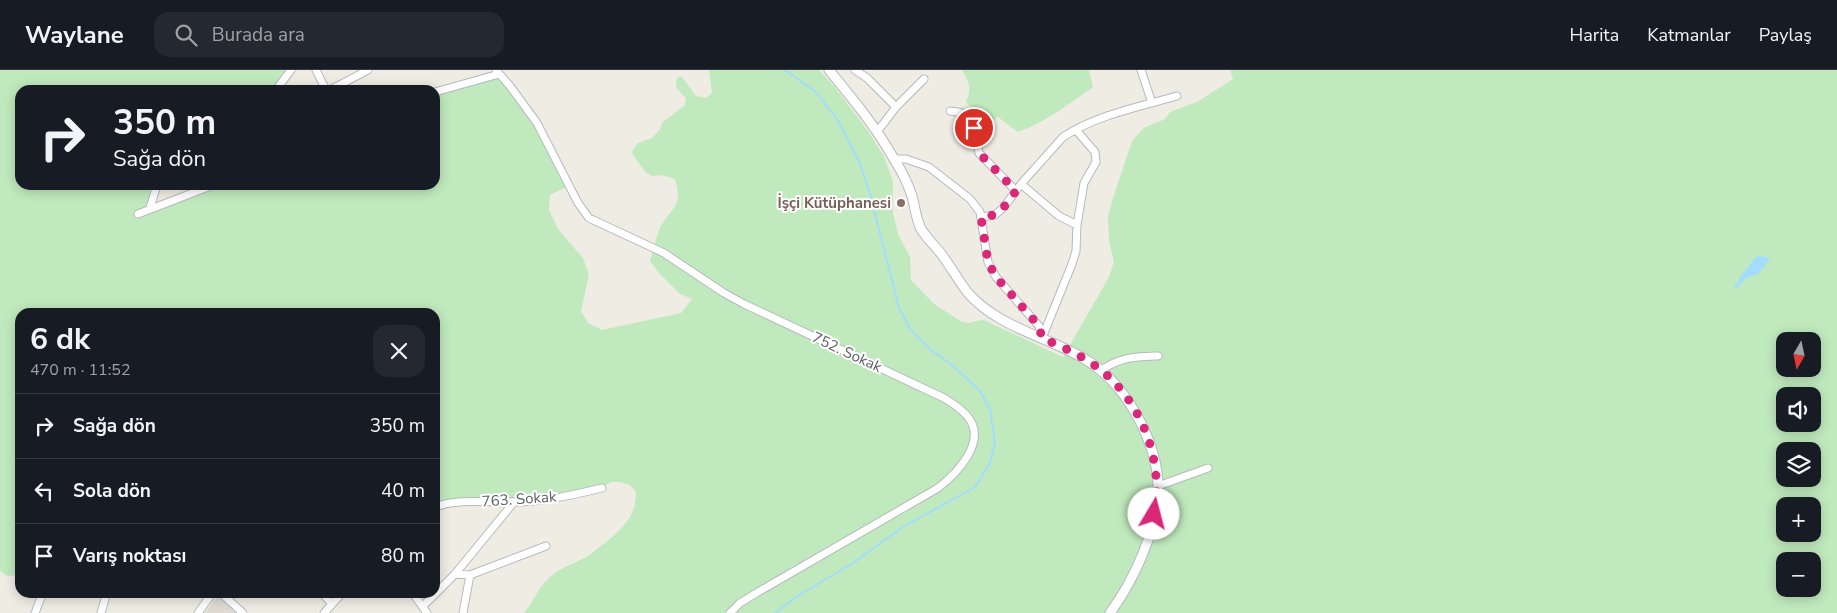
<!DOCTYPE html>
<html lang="tr">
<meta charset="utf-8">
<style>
body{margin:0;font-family:"Nunito Sans",sans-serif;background:#242831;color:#f1f3f6;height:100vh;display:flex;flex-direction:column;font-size:19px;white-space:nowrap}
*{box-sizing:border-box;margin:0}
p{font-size:16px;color:#9ea1a6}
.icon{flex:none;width:28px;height:28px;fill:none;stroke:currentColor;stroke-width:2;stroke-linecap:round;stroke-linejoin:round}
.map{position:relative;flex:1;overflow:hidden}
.side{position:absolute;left:15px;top:238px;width:425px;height:290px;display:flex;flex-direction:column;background:#171b24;border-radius:15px;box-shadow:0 2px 12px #0003}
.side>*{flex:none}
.guide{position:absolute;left:15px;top:15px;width:425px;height:105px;border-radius:15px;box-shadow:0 2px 12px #0003;background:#171b24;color:#f1f3f6;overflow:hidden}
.needle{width:32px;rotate:189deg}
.tools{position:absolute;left:1776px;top:262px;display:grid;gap:10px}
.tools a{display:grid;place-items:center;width:45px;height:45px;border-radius:10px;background:#171b24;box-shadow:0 2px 12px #0003;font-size:25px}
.pin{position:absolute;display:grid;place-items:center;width:42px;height:42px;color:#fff;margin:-21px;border:2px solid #fff;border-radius:50%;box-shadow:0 1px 5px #0007}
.me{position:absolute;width:55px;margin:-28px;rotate:8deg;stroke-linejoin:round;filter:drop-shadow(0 0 4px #0008)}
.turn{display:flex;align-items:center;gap:18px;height:105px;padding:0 15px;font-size:22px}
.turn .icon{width:65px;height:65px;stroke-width:2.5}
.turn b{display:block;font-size:35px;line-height:42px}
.round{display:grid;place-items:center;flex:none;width:52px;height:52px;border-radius:15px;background:#242831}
.overview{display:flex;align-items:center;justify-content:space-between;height:85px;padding:0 15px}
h1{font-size:30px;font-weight:700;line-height:38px}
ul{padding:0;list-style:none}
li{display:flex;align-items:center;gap:15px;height:65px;padding:0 15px;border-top:1px solid #363941}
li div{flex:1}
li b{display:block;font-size:19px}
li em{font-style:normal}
header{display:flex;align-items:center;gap:30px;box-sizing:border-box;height:70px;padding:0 25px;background:#171b24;border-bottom:1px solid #363941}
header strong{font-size:24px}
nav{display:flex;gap:28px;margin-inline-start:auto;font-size:18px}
.search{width:350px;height:45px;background:#242831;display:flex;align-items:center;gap:12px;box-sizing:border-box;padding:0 18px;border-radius:15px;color:#9ea1a6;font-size:19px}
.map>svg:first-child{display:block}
</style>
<header>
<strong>Waylane</strong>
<div class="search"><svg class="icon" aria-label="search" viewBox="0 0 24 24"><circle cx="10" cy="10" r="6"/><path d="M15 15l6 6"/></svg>Burada ara</div>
<nav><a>Harita</a><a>Katmanlar</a><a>Paylaş</a></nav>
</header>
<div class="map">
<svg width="1837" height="543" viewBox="0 0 1837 543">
<rect width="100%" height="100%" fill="#efece3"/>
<path fill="#dfdbd2" d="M218,525L239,543H205Z"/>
<path fill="#c0e9bd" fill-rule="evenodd" d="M0,0H291L276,20H20V115H157L150,138L213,115H435V23L499,6L537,53L570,115L550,125L549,140L558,159L583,188L589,205L581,241L588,253L602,260L681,243L692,229L680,224L658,202L650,191C654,180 656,166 661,156C673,136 683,136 675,109L662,105L653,106L646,103L633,85L632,81L638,73L652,68L660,59L662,53L685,35L686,28C680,22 672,16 678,7H682L696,26L706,28L712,23L709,0H819L834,16L868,61L884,86L893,112V143L898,164L910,187L911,210L934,234L962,252L970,253L976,251L984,250L1063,287L1108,209L1114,192L1109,171L1108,148L1112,131L1132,71L1144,58L1165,49L1170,42L1197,32L1233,9L1230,0H1837V543H524C533,533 538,518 548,509C560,497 574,494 588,486C594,482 600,476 606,472C624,457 636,446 636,422L630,415L620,412H611L602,418L548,429L489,432L435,437V242H20V503C10,507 7,508 0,500ZM1785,271H1812V299H1785ZM1785,326H1812V354H1785ZM1785,381H1812V409H1785ZM1785,436H1812V464H1785ZM1785,491H1812V519H1785Z
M962,0H1089L1093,17C1069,34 1046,52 1018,62L998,47L988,54L966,32C972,18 969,12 962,0Z"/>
<path fill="#a3dcff" d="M1759,186L1769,188V190L1758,204L1746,208L1736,219L1734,217L1740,209L1739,208L1755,188Z"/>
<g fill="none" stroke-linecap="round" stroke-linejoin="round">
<path stroke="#a3dcff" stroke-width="2" d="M775,543L796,527L853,493L903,457L975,417L990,393L995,373L990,339L980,321L952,295L931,280L910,259L899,238L868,117L859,91L837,49L816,22L785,0"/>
<defs>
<path id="minor" d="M316,0L326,20
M496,0L510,16L537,53L578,133L589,148L664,183L724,223L744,234L944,328C952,333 962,339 968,347C988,372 956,404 938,418L758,522L740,533L730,543
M855,0L867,8L896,37
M1141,0L1152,33
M276,20L291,0
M330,20L368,0
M435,22L499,4
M950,41C959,42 967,43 972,50L979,83L1016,121
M877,62L896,37L924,9
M895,89H906L929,97L970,129L980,142L988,192L996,207L1039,256L1042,268
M1021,114L1059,146L1077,155
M150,138L157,115
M138,144L213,115
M981,147L995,145L1004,137L1021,114L1063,67C1097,45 1138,37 1177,26
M1042,268L1072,194L1076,181L1077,155L1084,113L1096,92L1095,82L1076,60
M1101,300C1122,287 1133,287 1158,286
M1158,416L1208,398
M435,437C460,428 487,433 513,432C542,432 573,425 602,418
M455,504L470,505L463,543
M470,505L546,476
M220,522L243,543
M321,522L332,534
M412,522L427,543
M423,536L455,504L514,432
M35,543L43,522
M101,543L107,522
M198,543L213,522
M324,543L343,522"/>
<path id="tertiary" d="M829,0C852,28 876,57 894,89C901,100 908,114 912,126C915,137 916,149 921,159C926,167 932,173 938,180C949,193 957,209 968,223C998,257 1045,266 1083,288C1106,301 1121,319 1135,342C1148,365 1158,390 1158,417C1158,459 1134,510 1110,543"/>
</defs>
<use href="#minor" stroke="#b6babe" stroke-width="9"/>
<use href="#tertiary" stroke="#b6babe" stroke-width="11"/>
<use href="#minor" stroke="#fff" stroke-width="7"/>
<use href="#tertiary" stroke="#fff" stroke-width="9"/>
</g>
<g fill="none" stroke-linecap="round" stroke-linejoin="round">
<path stroke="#db2777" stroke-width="9" stroke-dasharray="0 16.2" d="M974,58L979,83L1016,121C1005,135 1000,147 981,147L988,192L996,207L1039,256L1042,268C1062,277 1084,286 1102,301C1143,334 1164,393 1154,444"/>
</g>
<circle fill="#8d6e63" stroke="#fff" stroke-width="2" cx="901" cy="133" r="5"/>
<g text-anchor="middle" stroke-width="4" stroke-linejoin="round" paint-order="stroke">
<g font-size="15" font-weight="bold" fill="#785e54" stroke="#fff" text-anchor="end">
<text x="891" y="138">İşçi Kütüphanesi</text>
</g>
<g font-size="15" fill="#5b6065" stroke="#fff">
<text transform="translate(847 282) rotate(25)" y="5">752. Sokak</text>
<text transform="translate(519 429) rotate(-4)" y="5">763. Sokak</text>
</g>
</g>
</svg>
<div class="tools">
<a><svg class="needle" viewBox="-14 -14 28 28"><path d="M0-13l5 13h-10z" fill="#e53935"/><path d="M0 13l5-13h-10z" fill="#9ea1a6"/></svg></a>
<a><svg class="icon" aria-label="sound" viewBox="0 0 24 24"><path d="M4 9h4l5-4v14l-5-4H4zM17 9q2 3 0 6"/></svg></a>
<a><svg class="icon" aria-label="layers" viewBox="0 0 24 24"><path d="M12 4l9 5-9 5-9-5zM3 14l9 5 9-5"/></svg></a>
<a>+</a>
<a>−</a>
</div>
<div class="pin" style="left:974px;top:58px;background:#d93025"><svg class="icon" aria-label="arrive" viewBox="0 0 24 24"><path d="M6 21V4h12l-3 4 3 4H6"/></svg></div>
<svg class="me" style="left:1154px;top:444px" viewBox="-20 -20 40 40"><circle r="19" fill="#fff"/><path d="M0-13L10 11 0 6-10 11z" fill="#db2777"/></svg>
<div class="guide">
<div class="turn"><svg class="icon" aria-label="right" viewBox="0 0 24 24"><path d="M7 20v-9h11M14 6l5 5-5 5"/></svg><div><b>350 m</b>Sağa dön</div></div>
</div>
<section class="side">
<div class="overview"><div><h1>6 dk</h1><p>470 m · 11:52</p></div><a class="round"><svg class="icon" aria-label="close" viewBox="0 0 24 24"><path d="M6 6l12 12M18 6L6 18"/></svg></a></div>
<ul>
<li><svg class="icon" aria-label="right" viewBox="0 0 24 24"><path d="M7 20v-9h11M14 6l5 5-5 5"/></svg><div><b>Sağa dön</b></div><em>350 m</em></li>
<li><svg class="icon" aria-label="left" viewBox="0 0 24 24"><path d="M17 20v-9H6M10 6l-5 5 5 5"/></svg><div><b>Sola dön</b></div><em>40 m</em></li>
<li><svg class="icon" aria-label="arrive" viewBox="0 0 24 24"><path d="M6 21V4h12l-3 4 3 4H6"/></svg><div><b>Varış noktası</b></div><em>80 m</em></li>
</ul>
</section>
</div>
